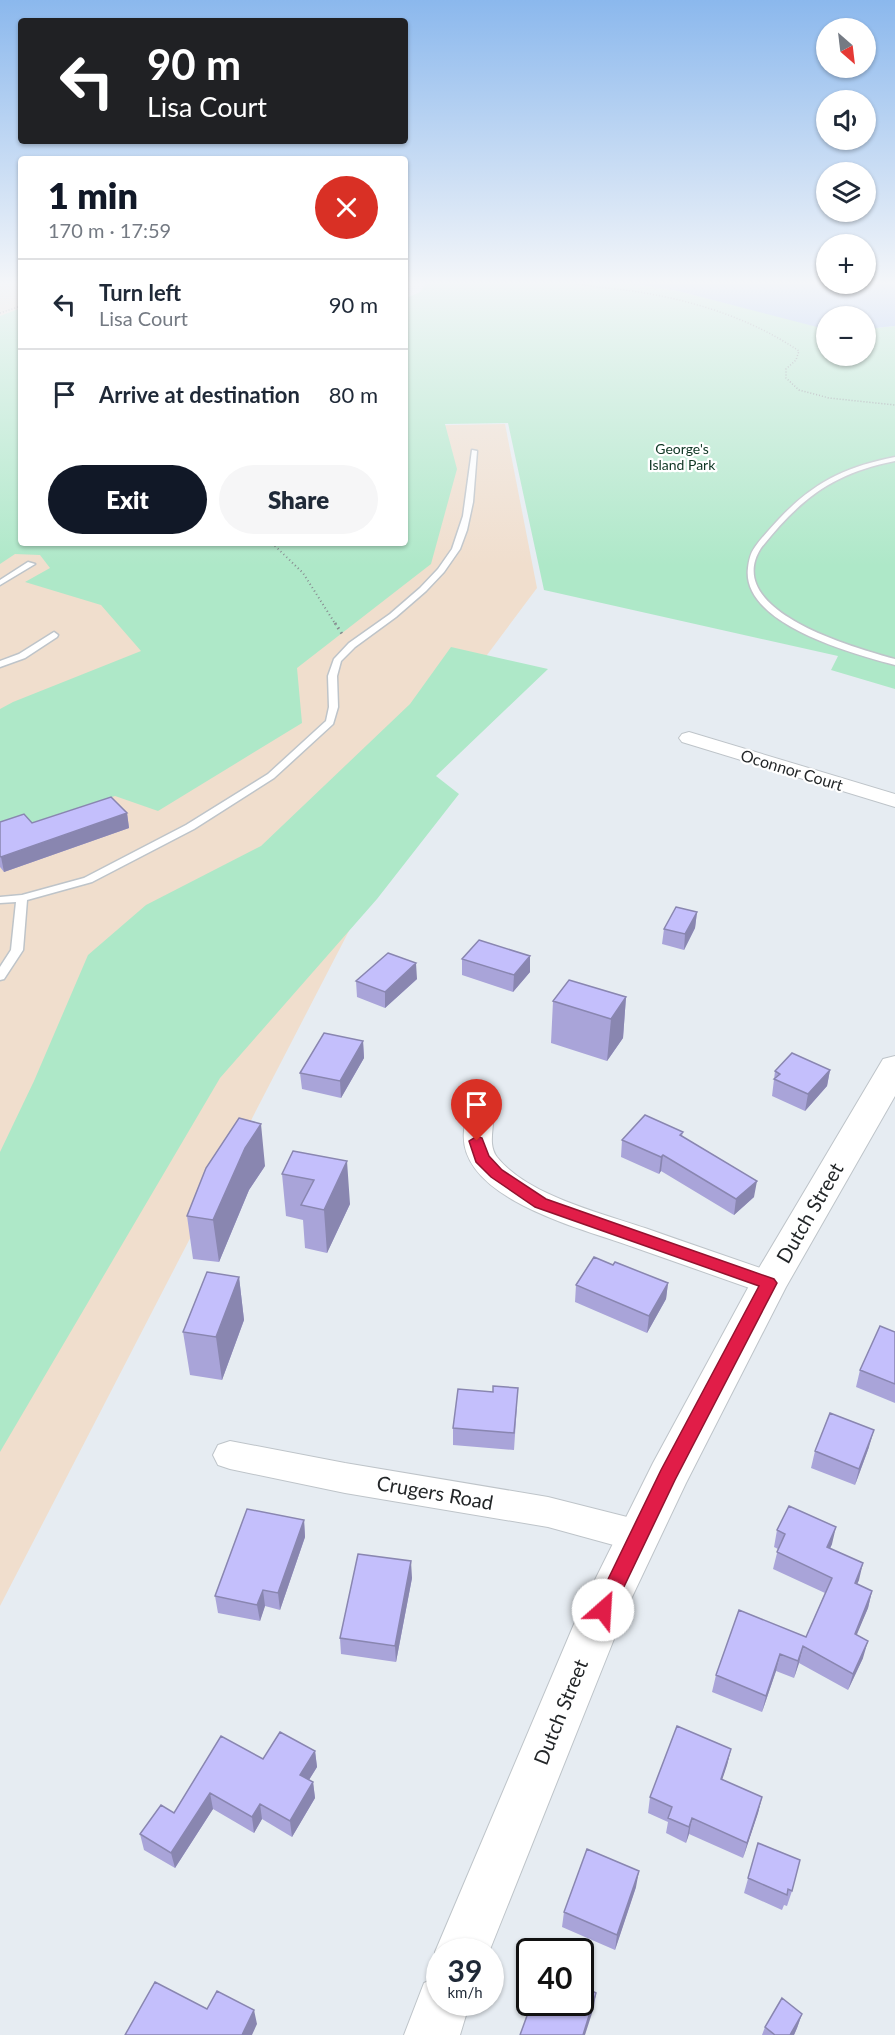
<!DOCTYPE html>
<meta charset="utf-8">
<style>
body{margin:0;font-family:Lato,sans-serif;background:#f6f6f7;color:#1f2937;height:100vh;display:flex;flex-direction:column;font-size:22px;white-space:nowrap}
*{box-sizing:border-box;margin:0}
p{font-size:20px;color:#747a83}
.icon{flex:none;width:33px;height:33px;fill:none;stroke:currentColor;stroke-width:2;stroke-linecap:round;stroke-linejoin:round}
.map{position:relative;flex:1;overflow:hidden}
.drawer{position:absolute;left:18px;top:156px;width:390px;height:390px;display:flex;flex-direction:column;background:#fff;border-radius:6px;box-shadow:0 2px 4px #0004}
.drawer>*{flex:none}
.top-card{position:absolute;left:18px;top:18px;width:390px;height:126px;border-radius:6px;box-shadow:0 2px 4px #0004;background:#202124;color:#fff;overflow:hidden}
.needle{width:39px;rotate:152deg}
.fabs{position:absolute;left:816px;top:18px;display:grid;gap:12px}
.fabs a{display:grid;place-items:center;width:60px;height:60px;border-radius:50%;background:#fff;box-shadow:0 2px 4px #0004;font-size:30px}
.speed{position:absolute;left:426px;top:1938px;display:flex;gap:12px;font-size:30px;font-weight:700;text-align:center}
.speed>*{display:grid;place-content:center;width:78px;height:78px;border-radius:50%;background:#fff;box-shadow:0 2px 4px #0004;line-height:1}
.speed small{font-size:15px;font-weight:400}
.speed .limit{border:3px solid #111;border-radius:9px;background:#fff;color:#111}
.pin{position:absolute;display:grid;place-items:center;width:51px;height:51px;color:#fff;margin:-62px -26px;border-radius:50% 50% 50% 0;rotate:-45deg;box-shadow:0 0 6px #0007}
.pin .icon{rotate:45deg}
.me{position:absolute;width:66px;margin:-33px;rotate:26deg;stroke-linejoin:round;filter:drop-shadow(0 0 4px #0008)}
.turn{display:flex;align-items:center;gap:21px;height:126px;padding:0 30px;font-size:27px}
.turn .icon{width:78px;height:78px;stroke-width:2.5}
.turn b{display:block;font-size:42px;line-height:51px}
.round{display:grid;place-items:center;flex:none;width:63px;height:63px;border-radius:32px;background:#f6f6f7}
.overview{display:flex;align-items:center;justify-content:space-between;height:102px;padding:0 30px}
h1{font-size:36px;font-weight:800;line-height:45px;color:#111827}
.button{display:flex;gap:12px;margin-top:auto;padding:12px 30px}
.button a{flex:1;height:69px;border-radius:36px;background:#111827;color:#fff;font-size:24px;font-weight:800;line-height:69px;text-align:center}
.button a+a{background:#f6f6f7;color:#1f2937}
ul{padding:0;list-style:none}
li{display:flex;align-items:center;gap:18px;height:90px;padding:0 30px;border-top:2px solid #e0e1e3}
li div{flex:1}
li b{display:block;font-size:22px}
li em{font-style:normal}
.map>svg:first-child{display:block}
</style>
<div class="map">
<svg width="895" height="2035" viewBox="0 0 895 2035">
<rect width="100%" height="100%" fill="#e6ecf2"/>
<path fill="#f0decd" d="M21,281V543H405V426L505,424L537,588L487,655L486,688L367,896L0,1606V283Z"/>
<path fill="#aee8c8" d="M427,281H615L678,291L826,328V356H866V329L895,326V689L831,670L838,656L544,590L508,423L445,424L457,469L431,564L297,668L302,723L158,811L115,796L0,833V709L13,702L141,651L101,605L25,582L50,568L40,555L15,554L0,564V316L21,308V543H405V299L420,292Z
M451,647L548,669L436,776L459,794L377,899L220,1078L0,1452V1152L34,1081L88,955L146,905L261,846L410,704Z"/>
<path fill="#9fbef4" d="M615,281H826V284L895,281V326L866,329V316H826V328L817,327L678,291Z"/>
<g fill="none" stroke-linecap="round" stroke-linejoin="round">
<defs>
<path id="service" d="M472,450L477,451L473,502L467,530L460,549L444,572L426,591L396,617L355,647L341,661L337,676L338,707L333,724L274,778L194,829L92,882L27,900L23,950L4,979L0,980V967L11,950L16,902L0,903V897L22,895L84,878L186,825L268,774L326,721L329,707L328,676L334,659L349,643L390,614L420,588L438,569L452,549L463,516Z
M895,457V461C833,473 800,499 761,548C721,611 855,648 895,659V665C854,654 741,624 748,568C749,560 750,554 755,547C762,537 771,528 779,519C814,482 845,467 895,457Z
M28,562L35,564L0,585V580Z
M54,632L58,635L57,637L25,658L0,667V661L19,654Z"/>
<path id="minor" d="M689,732L895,794V807L682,742L679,738L682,734Z
M480,1102L490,1104C499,1120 485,1141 497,1157C527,1195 600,1213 645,1228C690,1244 735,1259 780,1275L784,1283L780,1291L769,1295L758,1291C716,1276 675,1262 633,1247C584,1229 457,1199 464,1131C465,1121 465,1113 470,1104Z
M230,1441L345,1463L548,1497L639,1520L652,1525L657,1536L652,1547L639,1552L548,1527L345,1493L230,1469L218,1465L213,1455L218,1445Z"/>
<path id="tertiary" d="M895,1056V1096L786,1287L686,1483L624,1614L489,1952H440V1963L435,1952L580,1610L653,1463L756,1273L883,1059Z
M440,1976V2002H470L460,2035H404L424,1983Z"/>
</defs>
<use href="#service" stroke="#bec4c9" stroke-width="3"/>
<use href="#minor" stroke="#bec4c9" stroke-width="2"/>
<use href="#tertiary" stroke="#bec4c9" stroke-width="2"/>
<path stroke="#868a8f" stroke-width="1.5" stroke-dasharray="1 2" stroke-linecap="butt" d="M561,281C587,287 613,288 639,292C695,301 752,319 799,351L796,360L786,369V378L799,390L829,398L895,405
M0,313L21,306"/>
<path stroke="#868a8f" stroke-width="2" stroke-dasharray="1 3" stroke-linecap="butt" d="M272,543L303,573L336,625"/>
<path stroke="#868a8f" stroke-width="3" stroke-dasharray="1.5 4" stroke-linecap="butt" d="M335,623L342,634"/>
<use href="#service" fill="#fff" fill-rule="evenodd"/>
<use href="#minor" fill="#fff" fill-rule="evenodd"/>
<use href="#tertiary" fill="#fff" fill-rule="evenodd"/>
</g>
<path fill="#a9a4d9" d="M127,813L129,828L4,872L0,867V822L32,823Z
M697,912L695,928L684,950L662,944L664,929Z
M530,956V972L513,992L462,975V959Z
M417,979L385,1008L357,997L356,981Z
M626,997L623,1038L607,1061L551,1043L553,1001Z
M363,1041L364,1058L341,1098L302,1089L300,1073Z
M830,1070L827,1086L805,1111L772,1096L775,1071Z
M683,1132L682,1136L754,1197L734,1215L661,1171L659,1174L621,1157L622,1140Z
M293,1151L350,1204L327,1253L305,1248L303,1220L286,1216L282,1174Z
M265,1166L249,1190L219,1262L193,1259L187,1216Z
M613,1265L668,1283L666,1299L647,1333L575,1302L576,1285Z
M239,1277L244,1320L222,1380L190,1375L183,1332Z
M895,1332V1403L856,1387L860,1370Z
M517,1405L514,1450L453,1445V1428Z
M869,1447L855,1485L811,1468L815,1451Z
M304,1520L305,1537L280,1610L265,1606L260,1621L218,1613L215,1596Z
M777,1530L832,1544L830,1548L859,1580L857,1584L872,1591L868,1608L856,1635L863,1658L848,1690L799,1663L794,1678L776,1671L762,1712L712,1692L716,1675L806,1637L825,1593L773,1569L778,1549L774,1547Z
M412,1578L396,1662L341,1654L340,1638Z
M731,1749L727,1765L722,1780L762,1797L758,1813L743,1858L689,1834L686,1843L666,1833L668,1822L648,1813L650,1797Z
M315,1751L317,1767L309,1780L313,1782L315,1798L292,1837L262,1819L254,1833L213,1809L175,1868L144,1850L140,1834L263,1759Z
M758,1843L792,1891L787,1906L784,1905L782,1910L744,1893Z
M636,1887L615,1950L562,1927L564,1912Z
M802,2014L797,2028L794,2035H762L765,2027Z"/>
<path fill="#8986b0" d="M127,813L129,828L4,872L1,857Z
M697,912L695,928L684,950L685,934Z
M530,956V972L513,992L514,975Z
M416,963L417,979L385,1008V992Z
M626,997L623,1038L607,1061L611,1019Z
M363,1041L364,1058L341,1098L340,1081Z
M830,1070L827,1086L805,1111L808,1094Z
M261,1124L265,1166L249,1190L219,1262L213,1220L245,1148Z
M663,1155L661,1171L659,1174L661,1157Z
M347,1161L350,1204L327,1253L324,1210Z
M757,1181L754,1197L734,1215L736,1199Z
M239,1277L244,1320L222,1380L216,1337Z
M668,1283L666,1299L647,1333L649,1316Z
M874,1430L869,1447L855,1485L859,1469Z
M304,1520L305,1537L280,1610L278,1593Z
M836,1527L832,1544L823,1564L827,1547Z
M411,1561L412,1578L396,1662L395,1646Z
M863,1563L859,1580L850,1599L855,1583Z
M263,1590L265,1606L260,1621L257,1605Z
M872,1591L868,1608L850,1651L855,1634Z
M868,1641L863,1658L848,1690L853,1674Z
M803,1646L799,1663L794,1678L798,1661Z
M780,1654L776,1671L762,1712L766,1696Z
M731,1749L727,1765L717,1795L721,1779Z
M315,1751L317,1767L302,1791L300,1775Z
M313,1782L315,1798L292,1837L290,1821Z
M210,1793L213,1809L175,1868L171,1853Z
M762,1797L758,1813L743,1858L747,1843Z
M260,1804L262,1819L254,1833L252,1817Z
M692,1818L689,1834L686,1843L689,1827Z
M639,1871L636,1887L615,1950L617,1935Z
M596,1993L594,2007L585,2035H583Z
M254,2010L257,2024L252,2035H242Z
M802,2014L797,2028L794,2035H790Z"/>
<path fill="#c4bffc" stroke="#8986b0" stroke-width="1.5" d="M111,797L127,813L1,857L0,856V822L24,814L32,823Z
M676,907L697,912L685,934L664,929Z
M479,940L530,956L514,975L462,959Z
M388,953L416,963L385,992L356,981Z
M569,980L626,997L611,1019L553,1001Z
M324,1033L363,1041L340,1081L300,1073Z
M792,1053L830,1070L808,1094L774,1079L780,1074L775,1071Z
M645,1115L683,1132L680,1135L757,1181L736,1199L663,1155L661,1157L622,1140Z
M239,1118L261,1124L245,1148L213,1220L187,1216L206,1168Z
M293,1151L347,1161L324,1210L301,1205L314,1180L282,1174Z
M594,1257L613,1265L615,1262L668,1283L649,1316L576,1285Z
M207,1272L239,1277L216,1337L183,1332Z
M880,1326L895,1332V1384L860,1370Z
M493,1386L518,1388L514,1433L453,1428L458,1389L493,1392Z
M830,1413L874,1430L859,1469L815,1451Z
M789,1506L836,1527L827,1547L863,1563L855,1583L872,1591L855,1634L868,1641L853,1674L803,1646L798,1661L780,1654L766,1696L716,1675L739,1610L806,1637L832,1578L777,1552L785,1534L777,1530Z
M247,1509L304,1520L278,1593L263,1590L257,1605L215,1596Z
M358,1554L411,1561L395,1646L340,1638Z
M677,1726L731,1749L721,1779L762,1797L747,1843L692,1818L689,1827L668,1818L672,1807L650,1797Z
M280,1732L315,1751L300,1775L313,1782L290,1821L260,1804L252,1817L210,1793L171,1853L140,1834L161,1805L174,1813L221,1736L263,1759Z
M758,1843L800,1860L792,1891L788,1889L787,1895L748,1878Z
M587,1849L639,1871L617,1935L564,1912Z
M155,1982L207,2009L217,1991L254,2010L242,2035H125Z
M580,1985L596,1993L583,2035H520L532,2002H580Z
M782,1998L802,2014L790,2035H775L765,2027Z"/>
<linearGradient id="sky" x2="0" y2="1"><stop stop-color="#8bb8ed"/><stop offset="0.5" stop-color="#f4f6f9"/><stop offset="1" stop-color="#f4f6f9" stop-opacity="0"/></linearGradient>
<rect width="895" height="566" fill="url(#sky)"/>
<path fill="#e11d48" stroke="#92132f" stroke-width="1.5" d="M477,1136L482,1138L489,1156L502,1170L546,1199L774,1279L777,1283L675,1480L610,1616L603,1619L596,1616L593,1610L596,1604L661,1470L759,1286L535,1207L491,1177L476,1162L469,1141Z"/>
<g text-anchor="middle" stroke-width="4.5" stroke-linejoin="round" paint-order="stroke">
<g font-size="14" fill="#0f3624" stroke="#fff">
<text x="682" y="454">George's<tspan x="682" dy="16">Island Park</tspan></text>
</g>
<g font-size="16" fill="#232628" stroke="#fff">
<text transform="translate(792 770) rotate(17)" y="6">Oconnor Court</text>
</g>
<g font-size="20" fill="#232628" stroke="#fff">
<text transform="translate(810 1213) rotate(-60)" y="7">Dutch Street</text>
<text transform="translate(435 1493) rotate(10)" y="7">Crugers Road</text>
<text transform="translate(561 1712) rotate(-68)" y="7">Dutch Street</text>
</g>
</g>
</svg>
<div class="fabs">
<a><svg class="needle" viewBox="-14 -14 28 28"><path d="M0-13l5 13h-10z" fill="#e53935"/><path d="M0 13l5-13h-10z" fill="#747a83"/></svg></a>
<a><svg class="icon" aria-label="sound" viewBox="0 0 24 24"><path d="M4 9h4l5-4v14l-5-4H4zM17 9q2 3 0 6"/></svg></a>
<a><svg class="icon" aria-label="layers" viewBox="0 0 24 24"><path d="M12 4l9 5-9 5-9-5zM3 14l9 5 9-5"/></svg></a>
<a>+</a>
<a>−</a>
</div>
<div class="speed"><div>39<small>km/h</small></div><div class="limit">40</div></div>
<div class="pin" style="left:477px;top:1141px;background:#d93025"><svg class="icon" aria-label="arrive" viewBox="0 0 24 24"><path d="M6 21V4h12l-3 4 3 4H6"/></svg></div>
<svg class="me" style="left:603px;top:1610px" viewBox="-20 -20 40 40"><circle r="19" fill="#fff"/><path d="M0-13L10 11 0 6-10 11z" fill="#e11d48"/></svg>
<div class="top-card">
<div class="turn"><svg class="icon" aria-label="left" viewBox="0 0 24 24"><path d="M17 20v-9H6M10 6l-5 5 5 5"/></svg><div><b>90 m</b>Lisa Court</div></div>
</div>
<section class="drawer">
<div class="overview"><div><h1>1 min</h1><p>170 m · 17:59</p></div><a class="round" style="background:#d93025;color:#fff"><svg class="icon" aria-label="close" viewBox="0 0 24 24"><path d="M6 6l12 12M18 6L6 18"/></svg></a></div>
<ul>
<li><svg class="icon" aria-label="left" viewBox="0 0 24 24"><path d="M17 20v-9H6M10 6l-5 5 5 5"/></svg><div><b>Turn left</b><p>Lisa Court</p></div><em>90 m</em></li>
<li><svg class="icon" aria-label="arrive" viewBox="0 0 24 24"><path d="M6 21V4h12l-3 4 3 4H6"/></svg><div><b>Arrive at destination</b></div><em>80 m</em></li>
</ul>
<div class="button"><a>Exit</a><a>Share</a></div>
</section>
</div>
